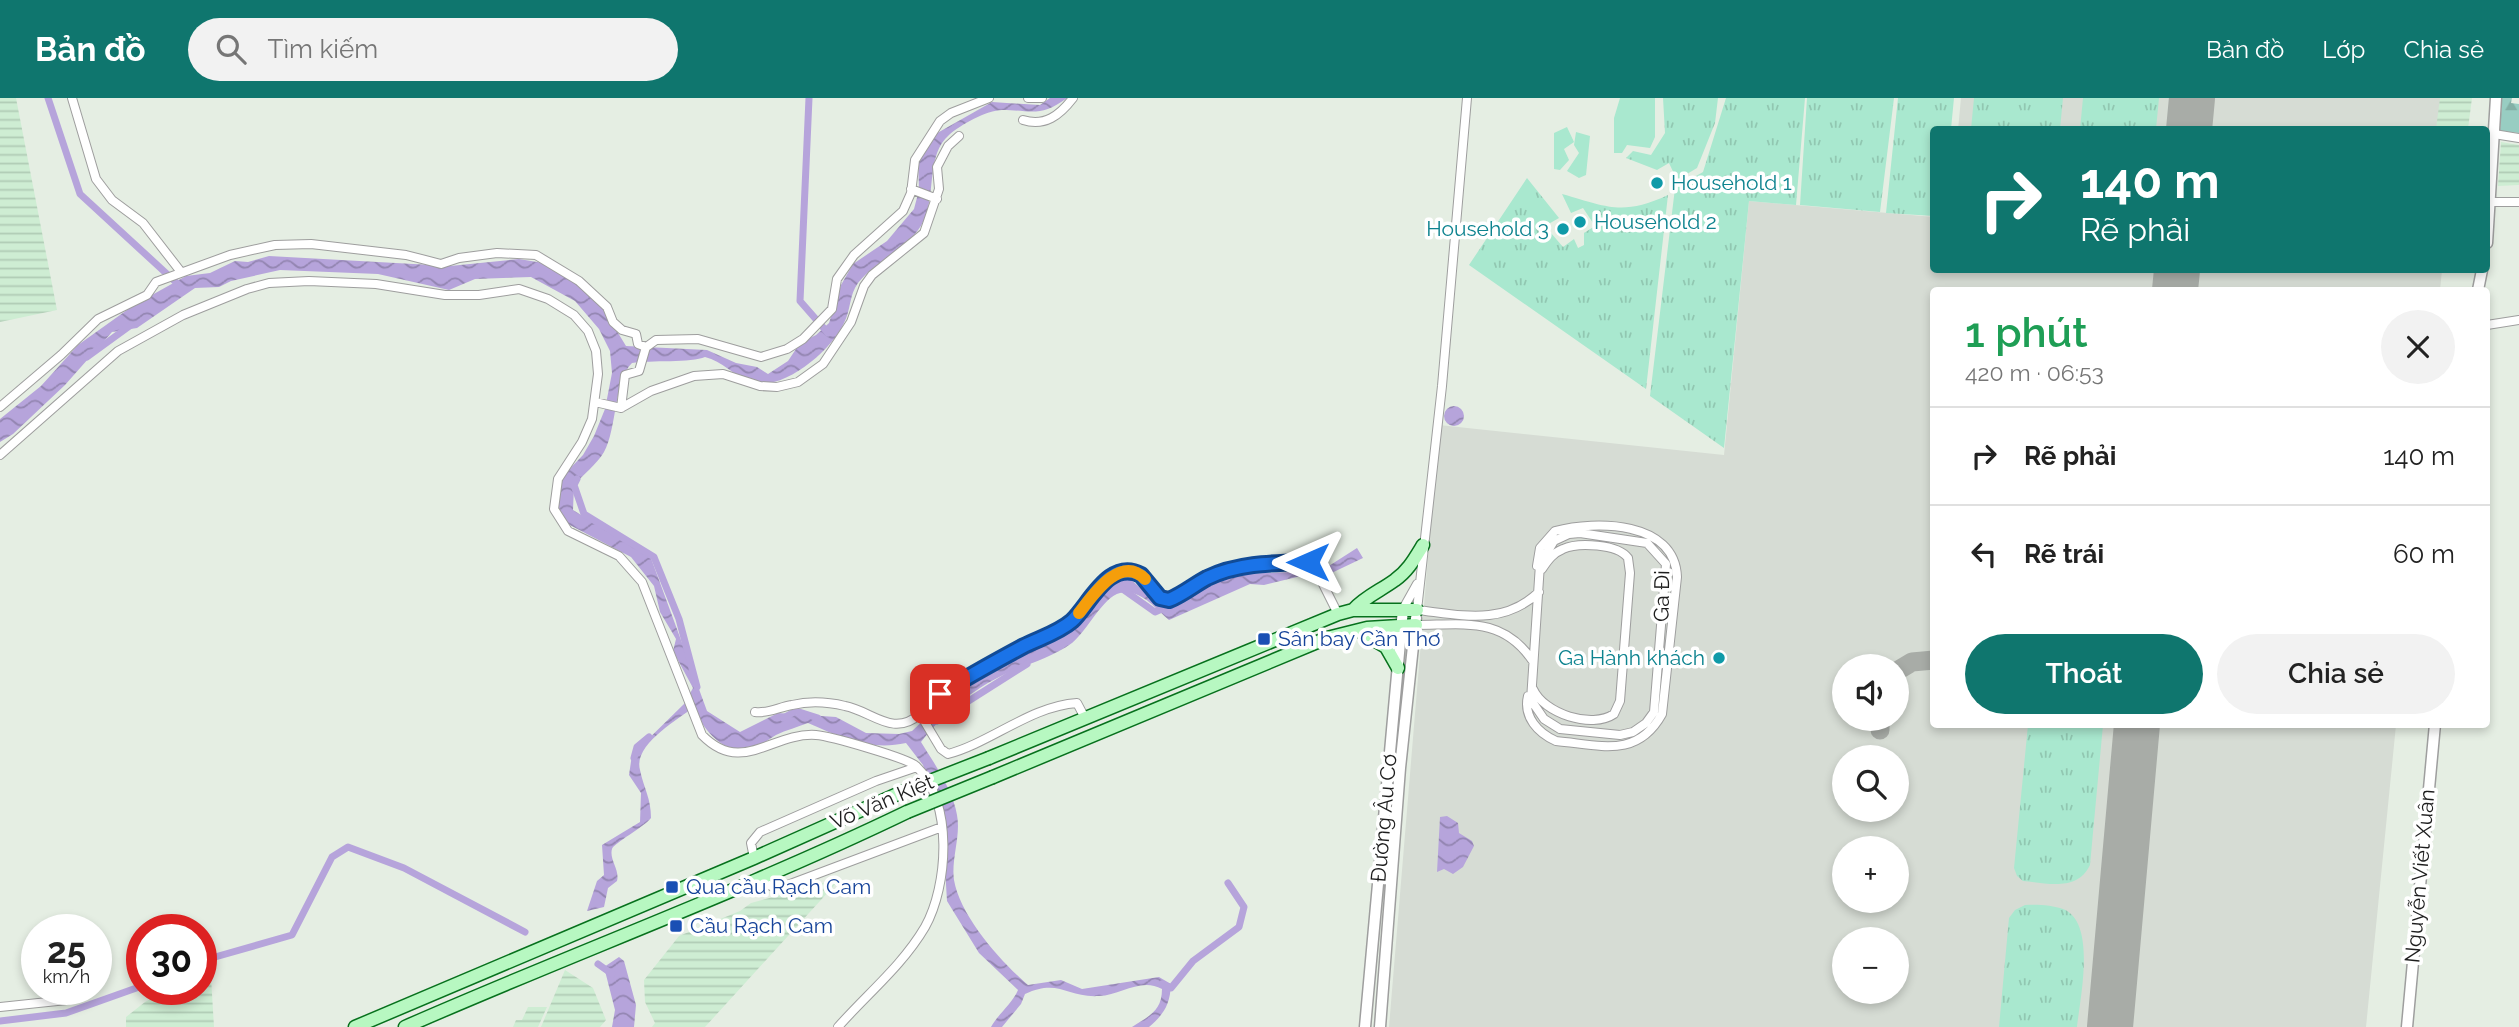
<!DOCTYPE html>
<html lang="vi">
<meta charset="utf-8">
<style>
body{margin:0;font-family:Raleway,sans-serif;background:#f2f2f2;color:#222;height:100vh;display:flex;flex-direction:column;font-size:26px;white-space:nowrap}
*{box-sizing:border-box;margin:0}
p{font-size:23px;color:#767676}
.icon{flex:none;width:38px;height:38px;fill:none;stroke:currentColor;stroke-width:2;stroke-linecap:round;stroke-linejoin:round}
.map{position:relative;flex:1;overflow:hidden}
.panel{position:absolute;left:1930px;top:189px;width:560px;height:441px;display:flex;flex-direction:column;background:#fff;border-radius:7px;box-shadow:0 4px 10px #0003}
.panel>*{flex:none}
.banner{position:absolute;left:1930px;top:28px;width:560px;height:147px;border-radius:7px;box-shadow:0 4px 10px #0003;background:#0f766e;color:#fff;overflow:hidden}
.fabs{position:absolute;left:1832px;top:556px;display:grid;gap:14px}
.fabs a{display:grid;place-items:center;width:77px;height:77px;border-radius:50%;background:#fff;box-shadow:0 4px 10px #0003;font-size:35px}
.speed{position:absolute;left:21px;top:816px;display:flex;gap:14px;font-size:35px;font-weight:700;text-align:center}
.speed>*{display:grid;place-content:center;width:91px;height:91px;border-radius:50%;background:#fff;box-shadow:0 4px 10px #0003;line-height:1}
.speed small{font-size:18px;font-weight:400}
.speed .limit{border:10px solid #d22;background:#fff;color:#111}
.pin{position:absolute;display:grid;place-items:center;width:60px;height:60px;color:#fff;margin:-30px;border-radius:14px;box-shadow:0 4px 10px #0006}
.me{position:absolute;width:77px;margin:-38px;rotate:270deg;stroke-linejoin:round;filter:drop-shadow(0 0 5px #0008)}
.turn{display:flex;align-items:center;gap:24px;height:147px;padding:0 35px;font-size:32px}
.turn .icon{width:91px;height:91px;stroke-width:2.5}
.turn b{display:block;font-size:49px;line-height:60px}
.round{display:grid;place-items:center;flex:none;width:74px;height:74px;border-radius:37px;background:#f2f2f2}
.summary{display:flex;align-items:center;justify-content:space-between;height:119px;padding:0 35px}
h1{font-size:42px;font-weight:600;line-height:52px;color:#1e9e55}
.action{display:flex;gap:14px;margin-top:auto;padding:14px 35px}
.action a{flex:1;height:80px;border-radius:42px;background:#0f766e;color:#fff;font-size:28px;font-weight:600;line-height:80px;text-align:center}
.action a+a{background:#f2f2f2;color:#222}
ul{padding:0;list-style:none}
li{display:flex;align-items:center;gap:21px;height:98px;padding:0 35px;border-top:2px solid #e0e0e0}
li div{flex:1}
li b{display:block;font-size:26px}
li em{font-style:normal}
header{display:flex;align-items:center;gap:42px;box-sizing:border-box;height:98px;padding:0 35px;background:#0f766e;color:#fff}
header strong{font-size:33px}
nav{display:flex;gap:38px;margin-inline-start:auto;font-size:24px}
.search{width:490px;height:63px;background:#f2f2f2;display:flex;align-items:center;gap:18px;box-sizing:border-box;padding:0 24px;border-radius:38px;color:#767676;font-size:26px}
.map>svg:first-child{display:block}
</style>
<header>
<strong>Bản đồ</strong>
<div class="search"><svg class="icon" aria-label="search" viewBox="0 0 24 24"><circle cx="10" cy="10" r="6"/><path d="M15 15l6 6"/></svg>Tìm kiếm</div>
<nav><a>Bản đồ</a><a>Lớp</a><a>Chia sẻ</a></nav>
</header>
<div class="map">
<svg width="2519" height="929" viewBox="0 0 2519 929">
<defs>
<pattern id="farmland-rules" width="6" height="5" patternUnits="userSpaceOnUse" patternTransform="scale(1.75)"><rect width="6" height="5" fill="#ceedd3"/><path d="M0 2.5h6" fill="none" stroke="#b0cbb5"/></pattern>
<pattern id="grass-tufts" width="24" height="20" patternUnits="userSpaceOnUse" patternTransform="scale(1.75)"><rect width="24" height="20" fill="#a9e8cf"/><path d="M3 7l-1-3M5 7V3M7 7l1-3M15 17l-1-3M17 17v-4M19 17l1-3" fill="none" stroke="#91c7b1"/></pattern>
<pattern id="forest-firs" width="22" height="20" patternUnits="userSpaceOnUse" patternTransform="scale(1.75)"><rect width="22" height="20" fill="#98cdc2"/><path d="M5 1l3.5 6h-7zM16 11l3.5 6h-7z" fill="#83b0a6"/></pattern>
<pattern id="water-waves" width="16" height="10" patternUnits="userSpaceOnUse" patternTransform="scale(1.75)"><rect width="16" height="10" fill="#b6a4db"/><path d="M0 5q4-4 8 0t8 0" fill="none" stroke="#9385b1"/></pattern>
</defs>
<rect width="100%" height="100%" fill="#e5eee3"/>
<path fill="#d6dcd4" fill-rule="evenodd" d="M1961,0H2459L2456,31L1958,32Z
M1749,103L1934,119V172H2442L2440,192H1934V626L2396,627L2366,929H1389L1439,327L1724,357ZM1844,569H1897V621H1844ZM1844,660H1897V712H1844ZM1844,751H1897V803H1844ZM1844,842H1897V894H1844Z"/>
<path fill="url(#farmland-rules)" d="M0,0H16L57,212L0,224Z
M2440,0H2472L2468,31H2436Z
M2501,44L2519,47V87L2498,88Z
M841,780L705,929H652L655,925L645,904L644,882L679,838L740,813L751,805Z
M565,872L593,890L606,922L600,929H541Z
M211,879L214,929H126V919L145,904L169,891H201V881Z
M528,909H547L538,929H513L516,922H522Z"/>
<path fill="url(#grass-tufts)" d="M1663,0H1718L1715,25L1697,70L1677,82L1669,65L1657,72L1626,60L1633,53L1651,57L1665,35Z
M1726,0H1805L1796,107L1749,103L1724,350L1650,298L1675,90L1703,74Z
M1807,0H1894L1880,114L1800,107Z
M1898,0H1954L1951,31L1934,32V118L1886,115Z
M1974,0H2063L2060,31H1971Z
M2083,0H2159L2156,31H2080Z
M1527,80L1559,120L1545,128L1563,149L1574,141L1578,150L1584,147V135L1595,128L1583,110L1571,115L1562,96C1608,109 1622,118 1668,97L1646,291L1469,167Z
M2028,627H2103L2090,767C2077,794 2048,785 2023,783L2017,778L2014,770Z
M2025,807C2036,806 2053,807 2063,811C2097,824 2080,900 2077,929H1999L2009,820L2015,812Z"/>
<path fill="url(#forest-firs)" d="M2502,0H2512L2511,5L2519,6V35L2500,33Z"/>
<path fill="#a9e8cf" d="M1620,0H1655V39L1650,50L1627,47L1622,55H1614V20Z
M1567,29L1574,44L1564,51L1569,62L1560,72L1554,71V35Z
M1576,34L1590,38L1586,77L1579,80L1567,73L1579,55L1574,47Z"/>
<path fill="url(#water-waves)" d="M1050,0H1067C1040,20 1031,12 1002,12C987,12 960,27 949,37C926,57 936,96 924,122C912,149 876,162 858,185C849,197 851,212 844,225C832,252 782,295 751,284C734,278 722,263 705,259C692,265 650,262 632,265C614,282 617,331 604,354C597,366 583,377 574,387L573,412L635,450L648,452L707,613L740,634L778,615L836,619L866,635L899,636L912,633L943,604L1025,556L1068,535L1102,490L1128,479L1161,508L1236,476L1321,473L1357,450L1363,460L1321,480L1301,478L1264,487L1250,486L1169,522C1156,511 1140,490 1120,495C1103,499 1087,533 1072,545C1054,558 1034,564 1014,572C978,587 944,614 921,644C934,665 953,692 957,717C961,738 951,761 954,782C960,818 1001,864 1028,887L1061,882L1082,891L1159,879L1171,886C1170,907 1164,916 1149,929H1132C1149,918 1162,913 1162,891C1141,879 1121,897 1099,898C1067,900 1059,880 1025,896L1021,906L1002,929H991C999,915 1012,906 1018,892L979,855L947,803L942,720L923,667L906,645C870,653 842,640 808,625C798,629 786,632 776,637C769,641 760,649 752,651C725,659 702,631 694,609C677,622 633,647 640,672C644,691 651,700 651,720C644,729 614,745 612,751C609,761 620,772 617,783L608,790L604,809L587,813L597,783L604,777L602,747L640,724L641,695L629,677L632,657L684,606L693,590L673,553L676,541L660,514L654,488L631,459L564,424L556,404L557,384L583,357L594,338L605,311L612,275L610,253L599,231L575,203L531,179L475,181L449,192L378,176L280,172L231,183L219,189L195,190L137,230L112,234L65,287L13,336L0,344V321L41,288L78,247L134,207L186,178L210,175L235,163L248,164L269,158L450,168L519,161L555,167L593,194L626,248L707,252L736,265L757,269L768,276L788,263L800,245L816,237L829,225L841,187L853,166L887,143L914,111L919,92L918,63L932,38L992,4L1040,7Z
M1444 318a10 10 0 1 1 20 0a10 10 0 1 1-20 0Z
M1447,718L1458,725L1459,735L1472,743L1474,748L1463,769L1453,776L1444,771L1437,774L1440,719Z
M619,859L624,863L636,907L634,929H612L615,912L604,869Z"/>
<g fill="none" stroke-linecap="round" stroke-linejoin="round">
<path stroke="#b6a4db" stroke-width="7" d="M48,0L80,96L180,188
M809,0L800,203L828,235
M87,259L131,227
M577,381L574,387L584,416L654,459L679,521L697,589
M1121,490L1155,514L1164,510
M783,620L796,613L818,620
M937,623L1027,566
M634,660L637,649L649,639
M201,863L292,837L332,759L348,749L404,770L525,834
M598,866L612,876
M1162,886L1171,890L1193,863L1239,829L1244,809L1228,785
M0,923L66,915L142,888"/>
<path stroke="#a8aca7" stroke-width="19" d="M1897,573L1912,564L1934,562
M2136,626V635
M1880,632V621"/>
<path stroke="#a8aca7" stroke-width="46" d="M2189,32L2192,0
M2175,192L2177,172
M2110,929L2137,626"/>
<defs>
<path id="minor" d="M72,0L96,81L112,102L143,125L181,174
M1028,0H1042
M1467,0L1442,288L1417,512C1462,517 1503,528 1539,494
M1023,22C1045,29 1060,17 1073,0
M2494,36L2519,40
M911,91L937,101
M2490,104H2519
M2487,227L2519,222
M645,250L656,242L698,241L761,259L787,251L803,241L832,211L837,181L854,157L903,113L911,95L915,62L940,23L951,15L989,0
M595,304L621,310L651,293L694,278L723,276L760,288L777,289L798,284L823,266L851,224L864,188L872,177L924,135L939,91L937,69L948,48L959,38
M0,309L61,257L98,221L147,197L156,184L230,157L275,147L311,146L406,157L441,166L459,160L497,155L536,157L579,183L607,209L613,224L622,232L636,236L638,246L646,249L639,273L625,277L621,310
M0,357L118,253L183,217L247,191L269,185L309,183L376,186L445,197H479L519,191L548,201L574,217L588,233L596,253L598,276L592,321L582,344L558,381L554,411L568,433L619,458L642,484L702,637C742,678 772,634 816,637C830,638 907,660 916,668C954,704 948,788 925,829C902,868 867,896 838,929
M1580,435L1647,445L1666,466L1654,614L1646,625L1633,634L1620,637L1560,631L1544,621L1531,602L1540,466L1554,443L1569,436Z
M1403,511L1417,486
M1416,527C1463,527 1502,518 1532,562
M1533,591C1544,616 1592,631 1614,616L1620,603L1630,475L1628,460C1618,446 1578,444 1563,451C1553,455 1548,462 1542,471
M1528,598C1523,619 1538,635 1556,643C1600,647 1637,661 1662,616L1677,479C1675,423 1596,422 1555,433L1540,450L1537,468
M755,614C768,616 779,609 792,607C809,603 828,604 845,608C872,613 893,640 920,616L941,651L948,656C990,645 1031,608 1077,605L1085,620
M920,616L940,596L959,584L1062,530L1104,484L1128,472C1147,476 1152,500 1169,502C1183,496 1194,486 1208,480C1242,464 1277,466 1312,464L1338,516
M754,760L751,745L760,734L876,683L917,669
M757,781L777,791L942,729
M0,909L67,902"/>
<path id="tertiary" d="M2487,145L2496,0
M2478,192L2482,172
M1365,929L1403,511
M1380,929L1400,670L1416,520
M2407,929L2435,626"/>
<path id="secondary" d="M1353,512C1366,498 1380,493 1395,482C1408,473 1415,460 1423,447
M1359,533L1386,549L1398,570
M989,660L1338,516L1353,512H1417
M993,679L1327,540L1367,530L1416,527
M355,929L754,760L902,694
M405,929C571,856 743,793 907,714"/>
</defs>
<use href="#minor" stroke="#9e9e9e" stroke-width="10"/>
<use href="#tertiary" stroke="#9e9e9e" stroke-width="13"/>
<use href="#secondary" stroke="#07711d" stroke-width="15"/>
<use href="#minor" stroke="#fff" stroke-width="8"/>
<use href="#tertiary" stroke="#fff" stroke-width="10"/>
<use href="#secondary" stroke="#b7f8c1" stroke-width="12"/>
<defs>
<path id="secondary-bridge" d="M902,694L989,660
M907,714L993,679"/>
</defs>
<use href="#secondary-bridge" stroke="#07711d" stroke-width="15" stroke-linecap="butt"/>
<use href="#secondary-bridge" stroke="#b7f8c1" stroke-width="12"/>
</g>
<g fill="none" stroke-linecap="round" stroke-linejoin="round">
<defs>
<path id="route" d="M940,596C967,579 996,563 1024,548C1040,540 1058,535 1072,523C1090,506 1109,460 1141,477L1160,500L1169,502C1182,497 1194,487 1207,480C1238,465 1274,465 1308,464"/>
</defs>
<use href="#route" stroke="#114b97" stroke-width="18"/>
<use href="#route" stroke="#1a73e8" stroke-width="12"/>
<path stroke="#f59e0b" stroke-width="12" d="M1079,515C1093,497 1120,456 1145,481"/>
</g>
<g fill="#0f9aa8" stroke="#fff" stroke-width="2.5">
<circle cx="1657" cy="85" r="7"/>
<circle cx="1580" cy="124" r="7"/>
<circle cx="1563" cy="131" r="7"/>
<circle cx="1719" cy="560" r="7"/>
</g>
<g fill="#1a4fb4" stroke="#fff" stroke-width="2.5">
<rect x="1257" y="534" width="14" height="14" rx="3.5"/>
<rect x="665" y="782" width="14" height="14" rx="3.5"/>
<rect x="669" y="821" width="14" height="14" rx="3.5"/>
</g>
<g text-anchor="middle" stroke-width="7" stroke-linejoin="round" paint-order="stroke">
<g font-size="21" fill="#0d838f" stroke="#fff" text-anchor="start">
<text x="1671" y="92">Household 1</text>
<text x="1594" y="131">Household 2</text>
<text x="1549" y="138" text-anchor="end">Household 3</text>
<text x="1705" y="567" text-anchor="end">Ga Hành khách</text>
</g>
<g font-size="21" fill="#1d1d1d" stroke="#fff">
<text transform="translate(1662 498) rotate(-89)" y="7">Ga Đi</text>
<text transform="translate(882 704) rotate(-23)" y="7">Võ Văn Kiệt</text>
<text transform="translate(1384 720) rotate(-85)" y="7">Đường Âu Cơ</text>
<text transform="translate(2420 778) rotate(-85)" y="7">Nguyễn Viết Xuân</text>
</g>
<g font-size="21" fill="#164399" stroke="#fff" text-anchor="start">
<text x="1278" y="548">Sân bay Cần Thơ</text>
<text x="686" y="796">Qua cầu Rạch Cam</text>
<text x="690" y="835">Cầu Rạch Cam</text>
</g>
</g>
</svg>
<div class="fabs">
<a><svg class="icon" aria-label="sound" viewBox="0 0 24 24"><path d="M4 9h4l5-4v14l-5-4H4zM17 9q2 3 0 6"/></svg></a>
<a><svg class="icon" aria-label="search" viewBox="0 0 24 24"><circle cx="10" cy="10" r="6"/><path d="M15 15l6 6"/></svg></a>
<a>+</a>
<a>−</a>
</div>
<div class="speed"><div>25<small>km/h</small></div><div class="limit">30</div></div>
<div class="pin" style="left:940px;top:596px;background:#d93025"><svg class="icon" aria-label="arrive" viewBox="0 0 24 24"><path d="M6 21V4h12l-3 4 3 4H6"/></svg></div>
<svg class="me" style="left:1308px;top:464px" viewBox="-20 -20 40 40"><path d="M0-17L14 15 0 8-14 15z" fill="#1a73e8" stroke="#fff" stroke-width="4"/></svg>
<div class="banner">
<div class="turn"><svg class="icon" aria-label="right" viewBox="0 0 24 24"><path d="M7 20v-9h11M14 6l5 5-5 5"/></svg><div><b>140 m</b>Rẽ phải</div></div>
</div>
<section class="panel">
<div class="summary"><div><h1>1 phút</h1><p>420 m · 06:53</p></div><a class="round"><svg class="icon" aria-label="close" viewBox="0 0 24 24"><path d="M6 6l12 12M18 6L6 18"/></svg></a></div>
<ul>
<li><svg class="icon" aria-label="right" viewBox="0 0 24 24"><path d="M7 20v-9h11M14 6l5 5-5 5"/></svg><div><b>Rẽ phải</b></div><em>140 m</em></li>
<li><svg class="icon" aria-label="left" viewBox="0 0 24 24"><path d="M17 20v-9H6M10 6l-5 5 5 5"/></svg><div><b>Rẽ trái</b></div><em>60 m</em></li>
</ul>
<div class="action"><a>Thoát</a><a>Chia sẻ</a></div>
</section>
</div>
